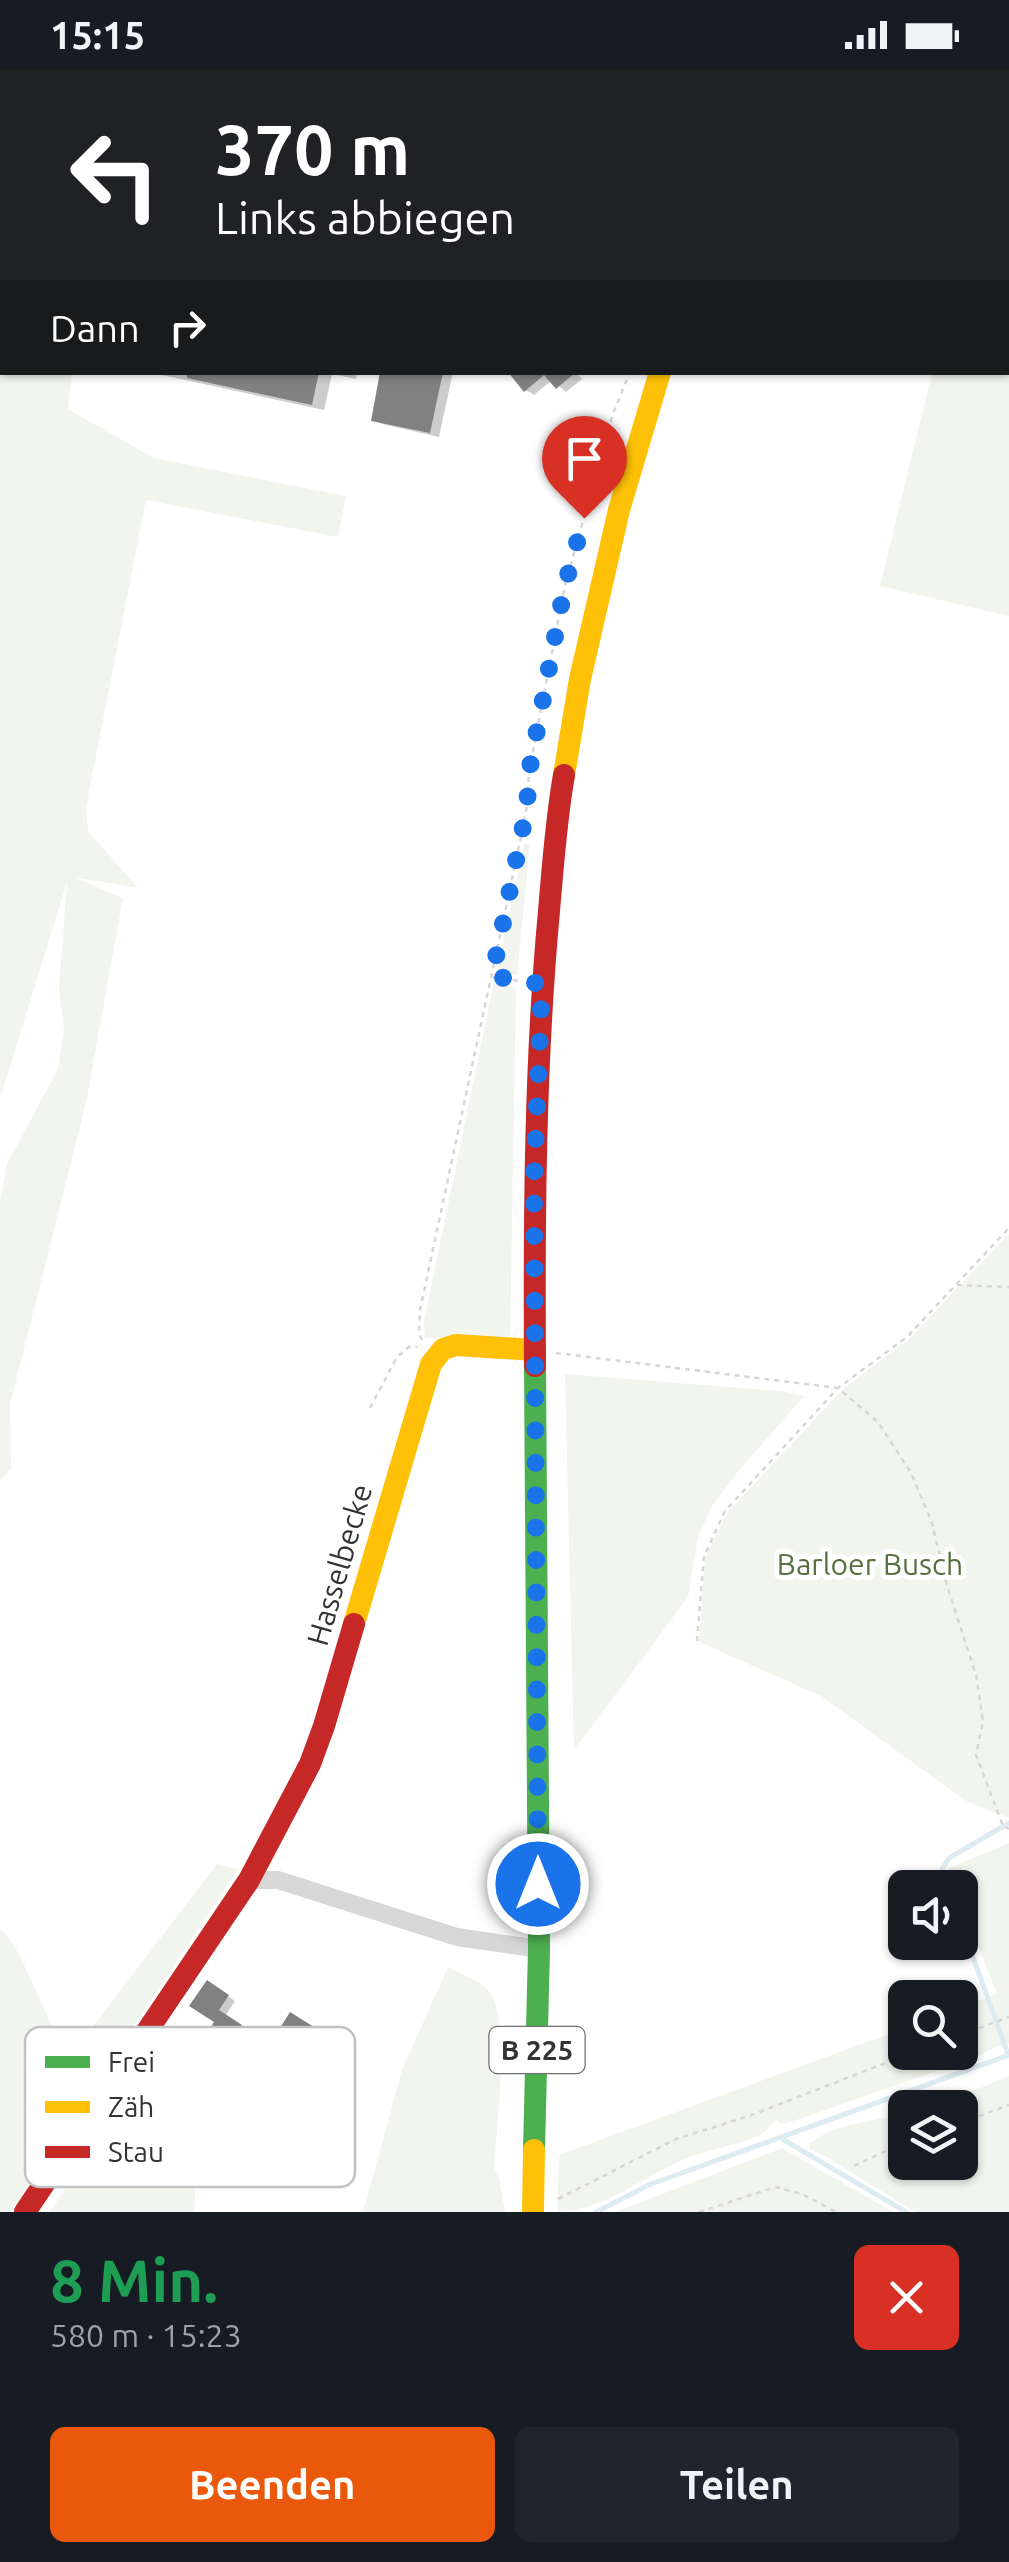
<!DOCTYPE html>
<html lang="de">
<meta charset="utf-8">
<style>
body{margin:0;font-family:Ubuntu,sans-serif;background:#20242c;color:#f1f3f6;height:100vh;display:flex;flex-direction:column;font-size:38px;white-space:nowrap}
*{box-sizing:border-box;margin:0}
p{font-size:32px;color:#9ea1a6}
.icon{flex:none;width:55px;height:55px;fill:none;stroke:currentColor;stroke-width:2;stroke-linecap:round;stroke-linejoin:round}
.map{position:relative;height:2142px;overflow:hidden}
.drawer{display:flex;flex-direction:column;background:#171b24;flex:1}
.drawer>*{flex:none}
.top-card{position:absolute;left:0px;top:0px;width:1010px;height:305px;box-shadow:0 2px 8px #0004;background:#202124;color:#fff;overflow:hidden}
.fabs{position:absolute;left:888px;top:1800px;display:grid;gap:20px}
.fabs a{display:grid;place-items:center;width:90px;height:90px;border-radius:15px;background:#171b24;box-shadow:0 2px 8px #0004;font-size:50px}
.pin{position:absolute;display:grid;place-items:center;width:85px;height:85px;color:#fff;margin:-102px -42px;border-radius:50% 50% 50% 0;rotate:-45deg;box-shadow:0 0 10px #0007}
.pin .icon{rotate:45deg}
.me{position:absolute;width:110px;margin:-55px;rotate:0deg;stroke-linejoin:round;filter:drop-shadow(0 0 8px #0008)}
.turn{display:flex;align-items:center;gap:35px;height:210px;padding:0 50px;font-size:45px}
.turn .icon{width:130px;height:130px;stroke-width:2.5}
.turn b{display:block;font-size:70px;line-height:85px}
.then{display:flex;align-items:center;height:95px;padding:0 50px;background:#0003;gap:20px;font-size:38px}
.round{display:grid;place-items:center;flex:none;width:105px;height:105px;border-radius:15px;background:#20242c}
.overview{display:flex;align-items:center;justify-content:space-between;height:170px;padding:0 50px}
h1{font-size:60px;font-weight:700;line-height:75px;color:#1e9e55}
.action{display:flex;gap:20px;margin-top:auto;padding:20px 50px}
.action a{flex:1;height:115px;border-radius:15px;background:#ea580c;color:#fff;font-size:40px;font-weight:700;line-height:115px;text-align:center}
.action a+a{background:#20242c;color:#f1f3f6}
.status{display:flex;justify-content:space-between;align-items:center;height:70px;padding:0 50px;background:#171b24;direction:ltr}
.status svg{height:28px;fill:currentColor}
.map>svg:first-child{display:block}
</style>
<div class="status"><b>15:15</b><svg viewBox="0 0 49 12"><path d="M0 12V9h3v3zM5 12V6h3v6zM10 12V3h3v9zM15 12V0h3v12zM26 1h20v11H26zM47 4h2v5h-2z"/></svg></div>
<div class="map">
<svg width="1009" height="2142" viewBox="0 0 1009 2142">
<rect width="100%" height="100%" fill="#fff"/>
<path fill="#f1f5ed" d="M817,0H1009V546L880,516L932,303L1008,302V2H822Z
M2,118V302L72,303L68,339L154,388L346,426L338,467L146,430L86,737L88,761L138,818L73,807L123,828L86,1033L10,1334L11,1399L0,1410V1133L7,1094L58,999L64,959L59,919L67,812L0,1029V121Z
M524,774L530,775L517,905L497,902Z
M494,911L516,918L510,1269L425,1268L424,1252Z
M1009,1164V1748L966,1731L821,1626L699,1572L705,1487L728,1442L843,1319L909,1269Z
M565,1304L781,1321L804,1326L737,1403L712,1436L698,1467L688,1527L574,1680Z
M1009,1773V1974L1001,1975L968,1990L788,2053L781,2054L776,2050C769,2055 768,2061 760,2065C739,2075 714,2078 693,2086C649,2102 603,2142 557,2142L559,2085L905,1958V1982H960V1938L997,1924L960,1828V1818L956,1817L949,1798Z
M217,1794L238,1799L10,2142H0V1859L7,1865L19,1884L60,1973L75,1980Z
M448,1897C460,1904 480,1910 489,1921C511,1947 496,2062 494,2099L499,2108L505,2142H363L402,2000Z
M162,1963L191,1994L171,2063L197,2094L194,2142H50L160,1972Z
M1009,2006V2142H915L827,2087L809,2079V2074C836,2052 873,2053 905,2042V2092H960V2038L920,2037L980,2018Z
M782,2078L893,2142H615Z"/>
<path fill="#0003" d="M212,0L220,2V0H245V2H212Z
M388,0H417L416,2H387Z
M449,0H553L552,2H448Z
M578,0H612L611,2H577Z
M633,0H710L709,2H639Z
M148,302H357L356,309L332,304L324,340Z
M383,302H453L439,367L382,354L373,349Z
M511,302H576L582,309L566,322L552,310L534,325L526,320Z
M208,1913L235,1931L225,1946L248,1961L223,2000L197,1983L217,1952Z
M291,1945L322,1964L290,2014L259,1996Z"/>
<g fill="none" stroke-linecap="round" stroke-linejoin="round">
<path stroke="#ddebf3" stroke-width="5" d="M948,1818L942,1799L949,1788L1009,1753
M960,1851L1008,1984
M784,2070L906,2142
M596,2142L651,2114L1009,1985"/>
</g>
<path fill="#818181" d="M187,302H319L312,335L187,308Z
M380,302H443L430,363L371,351Z
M508,302H576L556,319L544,305L524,322Z
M207,1910L229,1925L219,1940L242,1955L214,1997L194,1984L214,1952L189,1936Z
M290,1942L314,1957L280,2012L256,1996Z"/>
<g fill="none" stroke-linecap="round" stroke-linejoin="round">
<path stroke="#d6d6d6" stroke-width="2.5" stroke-dasharray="5 5" stroke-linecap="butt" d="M493,907L520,911
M957,1215L1009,1217
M422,1270L419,1263L420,1240L522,762L527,736L529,702L565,515L613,344L630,302
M556,1283L838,1318L878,1352L911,1403L932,1453L947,1516L976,1605L983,1651L976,1685L1003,1756L1009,1759
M370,1338L397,1287L410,1276L417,1277
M697,1571L704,1486L725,1441L838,1318L907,1267L1009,1158
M960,1965L1009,1947
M960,2053L1009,2035
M854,2096L905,2072
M558,2129L676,2069L749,2046L914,1982
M699,2142L776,2117L802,2124L836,2142"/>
<path stroke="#d7d7d7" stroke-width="9" d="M435,2L436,0
M727,2L728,0"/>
<path stroke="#d7d7d7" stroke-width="18" d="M369,2L370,0
M0,39L2,40
M249,1810H278L457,1867L539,1879"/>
<path stroke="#4caf50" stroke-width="22" d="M534,2080L539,1879L535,1296"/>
<path stroke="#ffc107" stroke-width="22" d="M564,705L580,609L619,440L660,302
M354,1554L431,1294L443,1279L456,1275L535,1280"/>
<path stroke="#c62828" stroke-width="22" d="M771,2L772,0
M535,1296C534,1144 535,992 549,841C553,795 556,750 564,705
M25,2142L249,1810L310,1694L324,1656L354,1554"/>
<path stroke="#bebebe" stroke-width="5" stroke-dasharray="10 8" stroke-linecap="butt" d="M88,2L89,0
M0,157L2,155"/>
<path stroke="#ffc107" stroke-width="22" d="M533,2142L534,2080"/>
</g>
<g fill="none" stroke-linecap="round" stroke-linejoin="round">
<path stroke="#1a73e8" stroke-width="18" stroke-dasharray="0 32.4" d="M538,1814L534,1110L542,914L492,906L522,762L527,736L529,702L565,515L584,448"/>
</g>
<g text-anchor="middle" stroke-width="10" stroke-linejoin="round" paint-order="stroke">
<rect fill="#fff" stroke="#707070" stroke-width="2.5" x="489.5" y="1957" width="95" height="46" rx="8"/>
<g font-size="28" font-weight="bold" fill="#333">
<text x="537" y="1990">B 225</text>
</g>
<g font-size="30" fill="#333" stroke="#fff">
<text transform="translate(340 1495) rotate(-74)" y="10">Hasselbecke</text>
</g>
<g font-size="30" fill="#56703f" stroke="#fff">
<text x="870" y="1505">Barloer Busch</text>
</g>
</g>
<rect x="25" y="1957" width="330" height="160" rx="15" fill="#fff" stroke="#c2c2c2" stroke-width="2.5"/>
<rect x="45" y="1986" width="45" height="12" fill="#4caf50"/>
<rect x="45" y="2031" width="45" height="12" fill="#ffc107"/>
<rect x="45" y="2076" width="45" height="12" fill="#c62828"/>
<g font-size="28" fill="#333">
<text x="108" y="2002">Frei</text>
<text x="108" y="2047">Zäh</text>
<text x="108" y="2092">Stau</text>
</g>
</svg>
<div class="fabs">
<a><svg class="icon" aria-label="sound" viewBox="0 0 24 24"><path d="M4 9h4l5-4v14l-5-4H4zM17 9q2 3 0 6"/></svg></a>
<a><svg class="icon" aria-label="search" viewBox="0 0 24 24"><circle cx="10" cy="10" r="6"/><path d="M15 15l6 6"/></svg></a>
<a><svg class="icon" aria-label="layers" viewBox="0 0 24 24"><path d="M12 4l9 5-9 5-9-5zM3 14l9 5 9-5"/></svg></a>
</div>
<div class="pin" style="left:584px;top:448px;background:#d93025"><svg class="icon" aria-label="arrive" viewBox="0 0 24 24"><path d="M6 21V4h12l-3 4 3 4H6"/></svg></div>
<svg class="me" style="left:538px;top:1814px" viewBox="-20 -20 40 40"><circle r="17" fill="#1a73e8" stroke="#fff" stroke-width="3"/><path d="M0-11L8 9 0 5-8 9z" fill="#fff"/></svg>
<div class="top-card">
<div class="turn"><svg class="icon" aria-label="left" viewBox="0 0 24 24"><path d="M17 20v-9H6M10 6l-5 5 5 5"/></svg><div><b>370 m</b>Links abbiegen</div></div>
<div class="then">Dann<svg class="icon" aria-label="right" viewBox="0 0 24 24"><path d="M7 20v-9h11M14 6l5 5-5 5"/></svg></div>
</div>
</div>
<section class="drawer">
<div class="overview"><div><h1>8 Min.</h1><p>580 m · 15:23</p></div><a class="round" style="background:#d93025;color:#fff"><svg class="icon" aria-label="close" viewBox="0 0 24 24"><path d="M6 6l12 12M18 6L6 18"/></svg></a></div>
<div class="action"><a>Beenden</a><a>Teilen</a></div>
</section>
